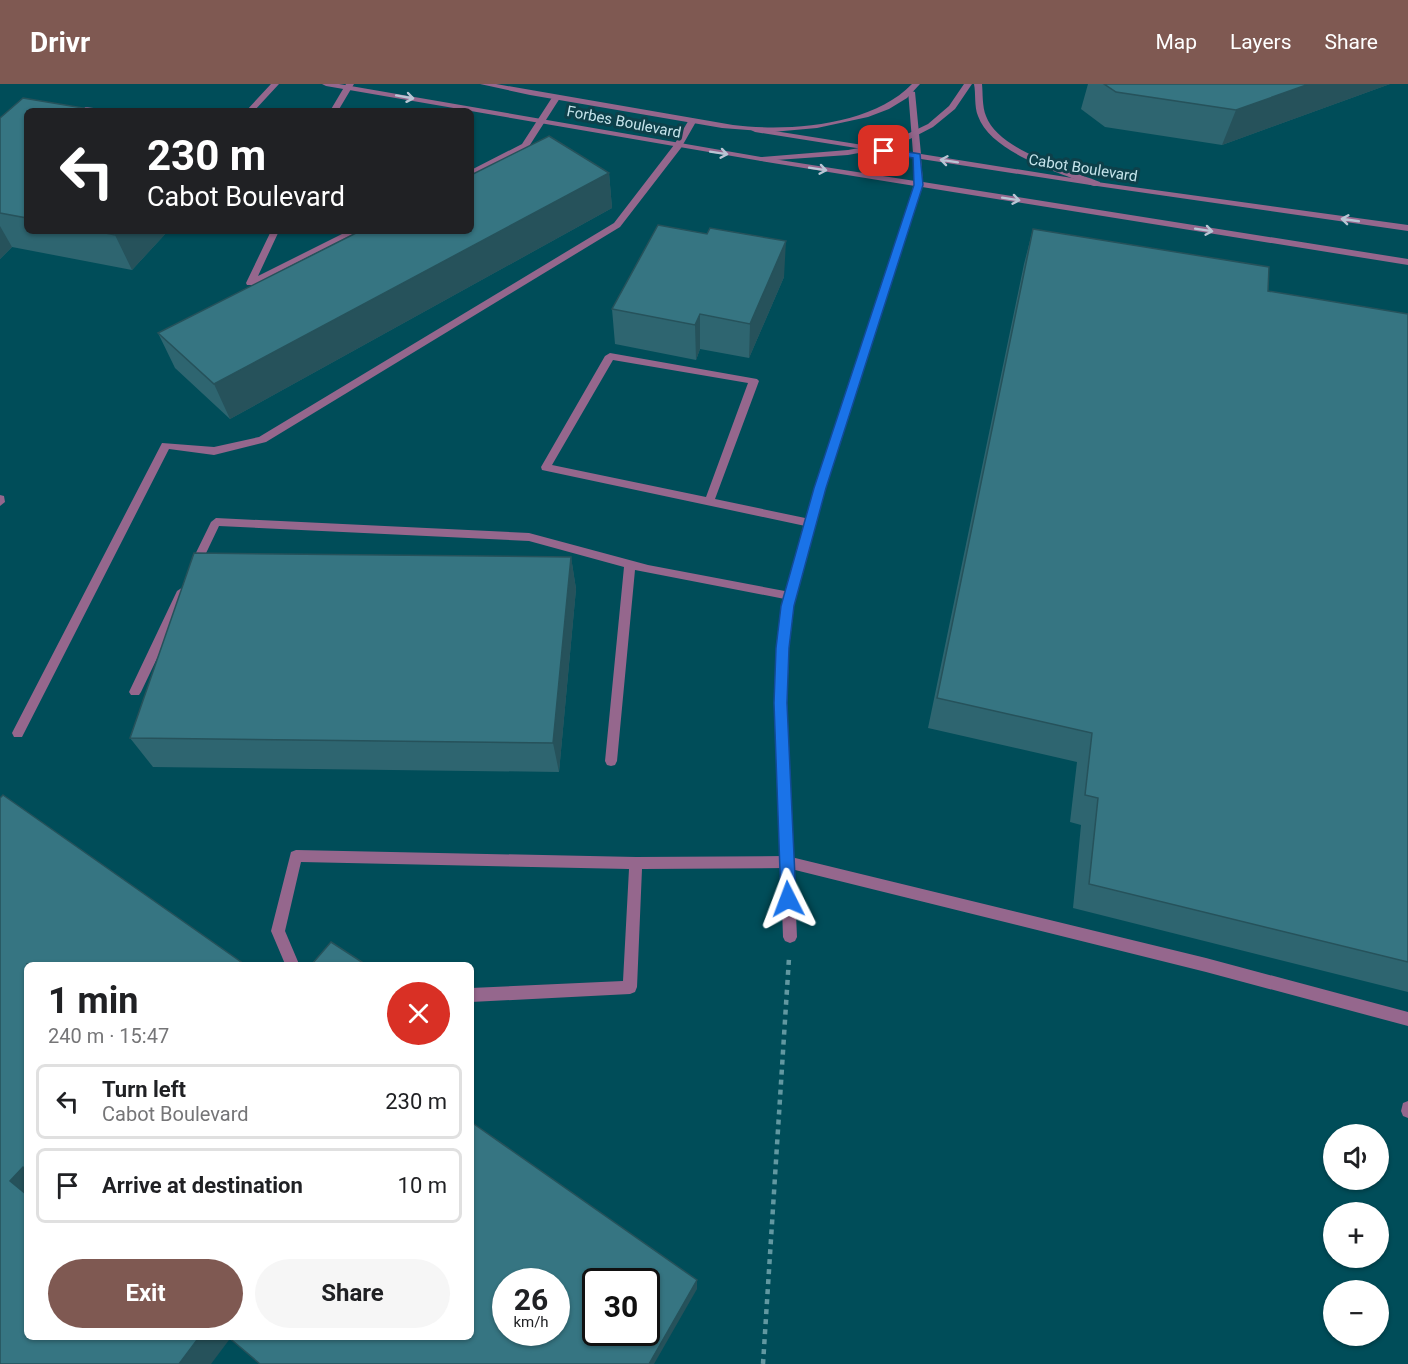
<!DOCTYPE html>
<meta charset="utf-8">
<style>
body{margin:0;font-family:Roboto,sans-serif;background:#f6f6f6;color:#202124;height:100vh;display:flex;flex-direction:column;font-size:22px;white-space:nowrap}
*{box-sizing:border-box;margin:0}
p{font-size:20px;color:#757577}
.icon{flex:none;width:33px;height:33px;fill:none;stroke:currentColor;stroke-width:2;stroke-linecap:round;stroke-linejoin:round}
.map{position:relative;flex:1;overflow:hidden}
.details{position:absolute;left:24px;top:878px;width:450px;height:378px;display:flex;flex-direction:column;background:#fff;border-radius:9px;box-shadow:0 2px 4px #0004}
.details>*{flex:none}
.guide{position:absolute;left:24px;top:24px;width:450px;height:126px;border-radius:9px;box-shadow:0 2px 4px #0004;background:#202124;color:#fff;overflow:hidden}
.controls{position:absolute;left:1323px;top:1040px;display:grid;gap:12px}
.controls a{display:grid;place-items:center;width:66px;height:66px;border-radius:50%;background:#fff;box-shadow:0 2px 4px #0004;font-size:30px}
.speed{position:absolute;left:492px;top:1184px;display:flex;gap:12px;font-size:30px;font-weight:700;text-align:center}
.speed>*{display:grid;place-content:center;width:78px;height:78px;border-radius:50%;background:#fff;box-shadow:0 2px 4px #0004;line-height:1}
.speed small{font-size:15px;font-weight:400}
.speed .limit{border:3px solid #111;border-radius:9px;background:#fff;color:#111}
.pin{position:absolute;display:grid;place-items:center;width:51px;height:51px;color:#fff;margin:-26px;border-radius:12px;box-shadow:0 3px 9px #0006}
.me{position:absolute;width:66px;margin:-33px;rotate:357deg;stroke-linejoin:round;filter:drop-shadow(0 0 4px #0008)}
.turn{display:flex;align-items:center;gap:21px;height:126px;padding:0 24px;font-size:27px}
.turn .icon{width:78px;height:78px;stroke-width:2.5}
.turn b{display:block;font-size:42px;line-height:51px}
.round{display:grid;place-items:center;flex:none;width:63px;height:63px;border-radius:32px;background:#f6f6f6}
.headline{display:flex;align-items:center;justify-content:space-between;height:102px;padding:0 24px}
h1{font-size:36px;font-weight:700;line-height:45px}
.cta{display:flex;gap:12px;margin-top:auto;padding:12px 24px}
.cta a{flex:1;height:69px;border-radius:36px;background:#7f5952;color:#fff;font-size:24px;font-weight:700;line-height:69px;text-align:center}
.cta a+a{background:#f6f6f6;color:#202124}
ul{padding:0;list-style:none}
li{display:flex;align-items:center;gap:18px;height:75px;margin:0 12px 9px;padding:0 12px;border:3px solid #e0e0e0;border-radius:9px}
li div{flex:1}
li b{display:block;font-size:22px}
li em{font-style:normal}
header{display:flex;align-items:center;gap:36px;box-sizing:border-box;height:84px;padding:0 30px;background:#7f5952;color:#fff}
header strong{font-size:28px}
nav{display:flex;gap:33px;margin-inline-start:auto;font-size:21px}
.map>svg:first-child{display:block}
</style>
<header>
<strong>Drivr</strong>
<nav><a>Map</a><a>Layers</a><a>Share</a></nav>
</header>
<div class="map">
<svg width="1408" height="1280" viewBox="0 0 1408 1280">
<rect width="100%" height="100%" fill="#004d59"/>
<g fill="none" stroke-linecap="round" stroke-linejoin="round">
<path stroke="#6298a1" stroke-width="4.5" stroke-dasharray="5 5" stroke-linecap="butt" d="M763,1280L789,874"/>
<path fill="#95678d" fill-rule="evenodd" d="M271,0H279L254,27H246Z
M346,0H354L338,27H330Z
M553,12L560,14L528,64L471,91V86L522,60Z
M85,23L102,25L106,27H87L84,25Z
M690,34L697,36L681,64L620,143L266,358L214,371L169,365L22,653H14L12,649L14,645L162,359L214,363L259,353L614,139L674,61Z
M271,147H279L258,192L348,147H359L253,201H247L246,199Z
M610,269L757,295L759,297L715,415L810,435L815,439L814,442L810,443L542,386L541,383L605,272ZM613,276L748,299L706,413L552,381Z
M0,411L4,412L5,418L0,422Z
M216,434L529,449L648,481L790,508L796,512L790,516L635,486L617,677L615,681L611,682L607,681L605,677L624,483L529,457L219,442L198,486H190L189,483L211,438Z
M183,503L189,507L141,608L139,611H131L129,608L177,507Z
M296,766L636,773L787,772L1206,874L1408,928V942L1206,888L787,784L642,785L637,903L635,908L630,910L471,918V904L623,897L629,785L301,778L285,847L299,880H285L271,847L290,772L291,768Z
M1408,1017V1034L1403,1032L1401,1027L1403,1019Z"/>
<path fill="#95678d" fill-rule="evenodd" d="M908,6L915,8L921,70L1097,98L1408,141V147L1097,102L921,75L923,98L1408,175V181L922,103L825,404L794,522L789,564L787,619L797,853L795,857L790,859L785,857L783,853L775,619L777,564L782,522L815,404L915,102L761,77L757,75L761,73L915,97L913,73L755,48L751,46L755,44L913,69Z"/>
<path fill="#95678d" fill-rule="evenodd" d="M322,0H339L761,73L848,66L876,61L903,52L928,40L949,22L964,0H972L955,25L933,43L908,56L880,65L848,71L761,77L326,2Z
M480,0H496L733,41C787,48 872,42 912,0H920L907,14L889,25L868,33L817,44L772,48L722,44L530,11Z
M974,0H982C983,10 982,22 986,32C998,66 1069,86 1100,98V102H1094C1060,89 991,69 978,32C974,22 976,10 974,0Z"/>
</g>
<path fill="#2e6570" d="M1088,0H1390L1222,61L1105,43L1081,25Z
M27,27V147H168L132,186L12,163L0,175V34Z
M609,89L612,124L230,335L175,284L158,249Z
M1033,145L1268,207L1408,230V908L1073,824L1081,741L1070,738L1077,678L928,644L1024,180Z
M707,150L784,193L749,274L700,265L696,276L615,260L612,225Z
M571,473L576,505L559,688L153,683L130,654Z"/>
<path fill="#26525b" d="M1309,0H1390L1222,61L1236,26Z
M609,89L612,124L230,335L214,300Z
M0,142L12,163L0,175Z
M119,147H168L132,186L115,151Z
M786,157L784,193L749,274L750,240Z
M700,230V265L696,276L695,241Z
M571,473L576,505L559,688L553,659Z
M23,1083L27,1085V1111L10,1097Z
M697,1196V1205L654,1280H649Z
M200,1252H232L211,1280H179Z"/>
<path fill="#367582" stroke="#26525b" stroke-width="1.5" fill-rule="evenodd" d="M1104,0H1309L1236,26L1116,8Z
M23,14L101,27H27V134L0,129V34Z
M549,52L609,89L214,300L158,249L360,147H471V91Z
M658,141L707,150L710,144L786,157L750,240L700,230L695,241L612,225Z
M1033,145L1269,183L1268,207L1408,230V878L1089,800L1098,714L1085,711L1092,649L937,614Z
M95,147H119L115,151Z
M194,469L571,473L553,659L130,654Z
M3,711L244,880H27V1087L23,1083L10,1097L27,1111V1252H200L179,1280H0V714Z
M331,858L365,880H312Z
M471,1038L697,1196L649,1280H260L227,1252H471ZM506,1197H556V1248H506ZM596,1197H646V1248H596Z"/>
<defs><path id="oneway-shaft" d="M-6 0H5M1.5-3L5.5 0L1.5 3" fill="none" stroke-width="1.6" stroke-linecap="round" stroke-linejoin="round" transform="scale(1.5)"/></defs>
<g stroke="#b9c5d4">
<use href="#oneway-shaft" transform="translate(405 13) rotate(10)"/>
<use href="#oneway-shaft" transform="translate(719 69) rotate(9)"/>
<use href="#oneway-shaft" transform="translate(949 77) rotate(-171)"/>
<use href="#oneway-shaft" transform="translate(818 85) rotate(9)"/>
<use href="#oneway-shaft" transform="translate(1011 115) rotate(9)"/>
<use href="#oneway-shaft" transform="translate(1350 136) rotate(-172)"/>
<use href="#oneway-shaft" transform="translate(1204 146) rotate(9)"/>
</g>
<path fill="#1a73e8" stroke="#114b97" stroke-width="1.5" d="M884,64L920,70L923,101L826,404L794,522L789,564L787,619L796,815L794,820L788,822L783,820L781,815L774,619L776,564L781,522L814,404L914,101L913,74L881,69L880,67Z"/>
<g text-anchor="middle" stroke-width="6" stroke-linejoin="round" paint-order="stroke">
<g font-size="15" fill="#c5e4eb" stroke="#0d404a">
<text transform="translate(624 38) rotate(11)" y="5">Forbes Boulevard</text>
<text transform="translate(1083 84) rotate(9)" y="5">Cabot Boulevard</text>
</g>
</g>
</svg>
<div class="controls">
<a><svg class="icon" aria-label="sound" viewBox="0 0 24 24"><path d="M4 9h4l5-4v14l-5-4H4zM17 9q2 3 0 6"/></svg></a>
<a>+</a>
<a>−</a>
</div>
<div class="speed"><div>26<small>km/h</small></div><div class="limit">30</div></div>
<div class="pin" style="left:884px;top:67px;background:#d93025"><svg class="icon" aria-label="arrive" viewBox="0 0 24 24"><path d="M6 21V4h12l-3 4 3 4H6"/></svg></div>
<svg class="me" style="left:788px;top:815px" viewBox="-20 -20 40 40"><path d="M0-17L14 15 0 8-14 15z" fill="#1a73e8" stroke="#fff" stroke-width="4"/></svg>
<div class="guide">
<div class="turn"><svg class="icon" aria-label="left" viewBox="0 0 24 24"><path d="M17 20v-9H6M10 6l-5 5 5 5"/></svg><div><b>230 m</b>Cabot Boulevard</div></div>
</div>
<section class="details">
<div class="headline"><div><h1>1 min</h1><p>240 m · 15:47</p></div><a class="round" style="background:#d93025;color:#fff"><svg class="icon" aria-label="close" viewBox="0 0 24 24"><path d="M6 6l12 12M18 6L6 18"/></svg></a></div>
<ul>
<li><svg class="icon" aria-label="left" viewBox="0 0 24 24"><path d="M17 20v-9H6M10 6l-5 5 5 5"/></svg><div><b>Turn left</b><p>Cabot Boulevard</p></div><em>230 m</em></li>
<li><svg class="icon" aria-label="arrive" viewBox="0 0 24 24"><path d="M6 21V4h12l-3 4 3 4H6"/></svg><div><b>Arrive at destination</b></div><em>10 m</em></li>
</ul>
<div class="cta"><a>Exit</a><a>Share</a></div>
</section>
</div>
